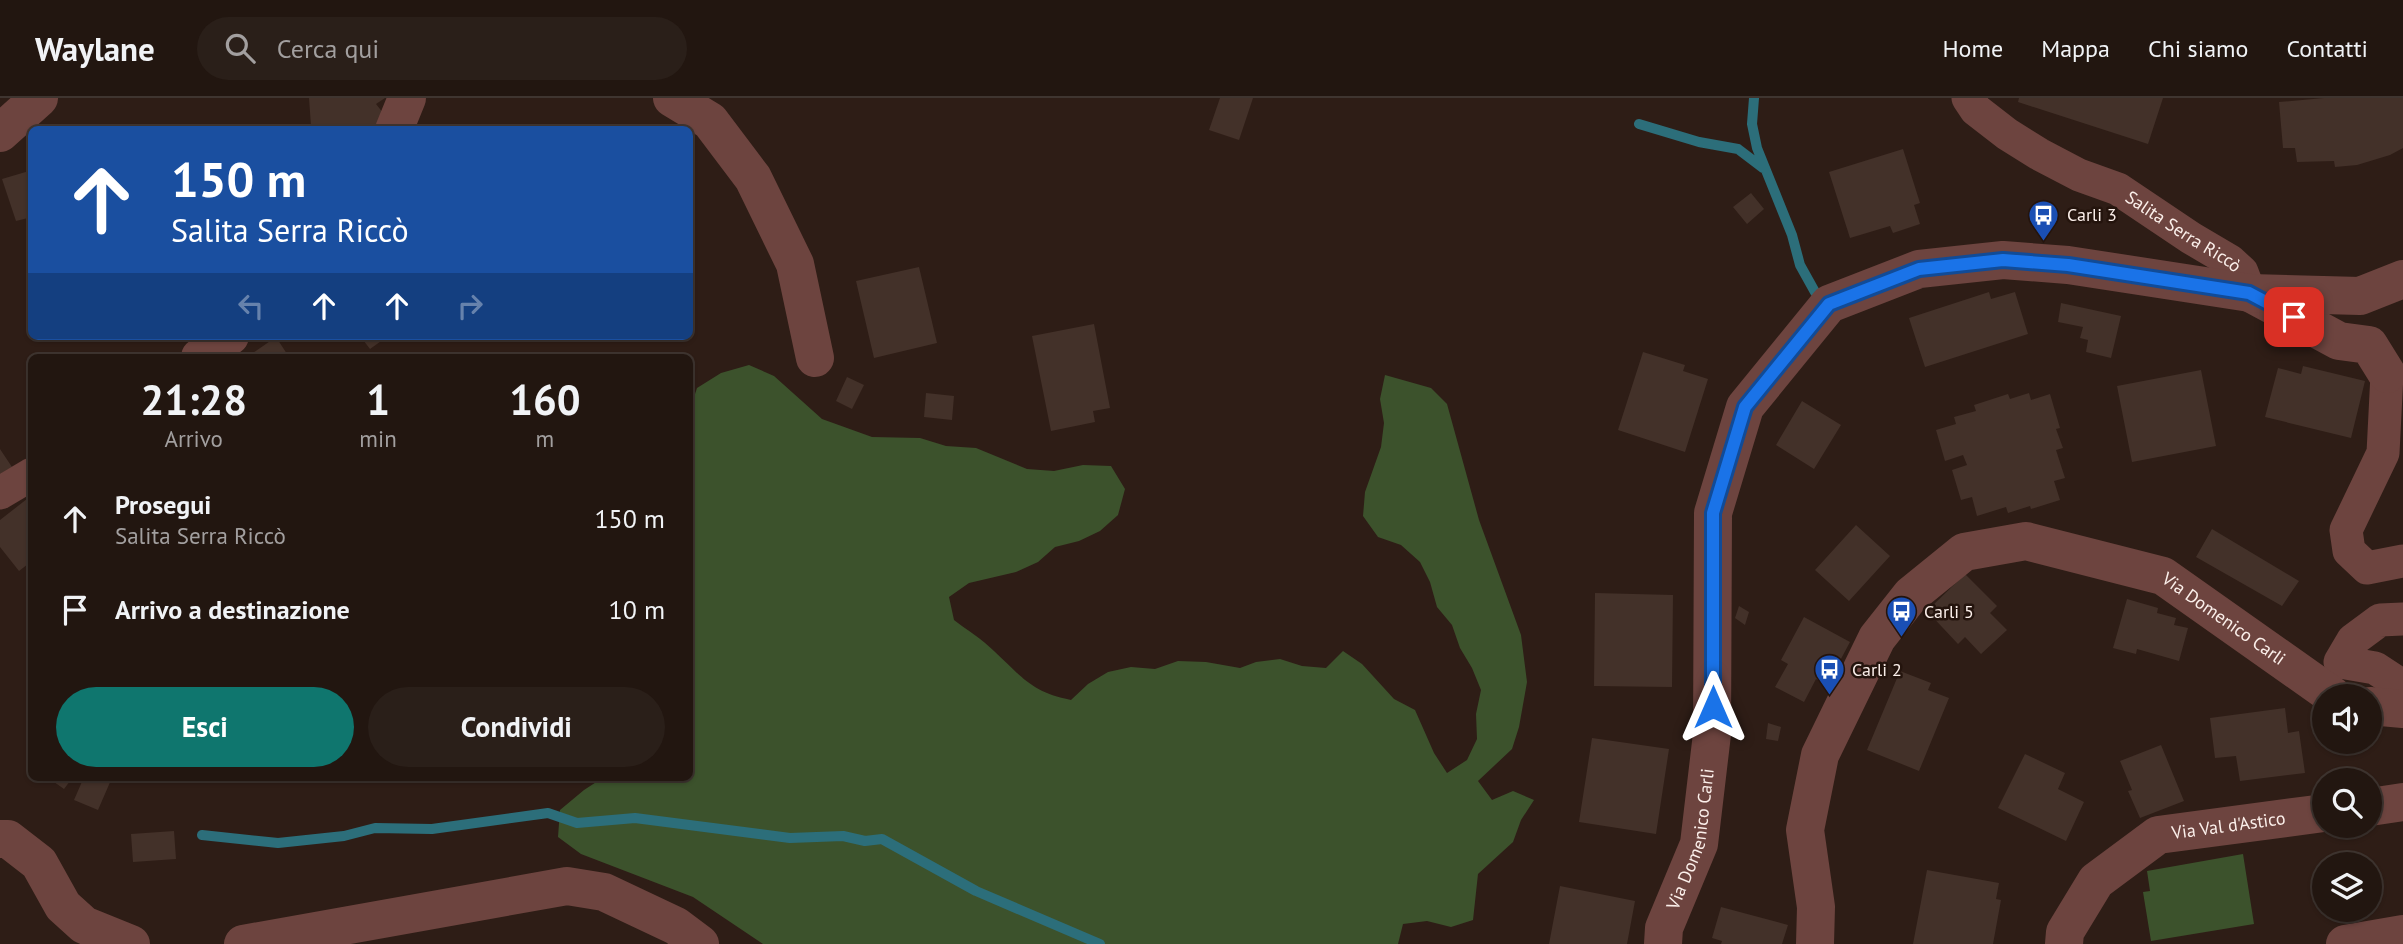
<!DOCTYPE html>
<html lang="it">
<meta charset="utf-8">
<style>
body{margin:0;font-family:"PT Sans",sans-serif;background:#2a1f19;color:#f1f3f6;height:100vh;display:flex;flex-direction:column;font-size:26px;white-space:nowrap}
*{box-sizing:border-box;margin:0}
p{font-size:23px;color:#a29f9f}
.icon{flex:none;width:38px;height:38px;fill:none;stroke:currentColor;stroke-width:2;stroke-linecap:round;stroke-linejoin:round}
.map{position:relative;flex:1;overflow:hidden}
.side{position:absolute;left:28px;top:256px;width:665px;height:427px;display:flex;flex-direction:column;background:#221610;border-radius:10px;box-shadow:0 2px 5px #0004,0 0 0 2px #3f3530}
.side>*{flex:none}
.top-card{position:absolute;left:28px;top:28px;width:665px;height:214px;border-radius:10px;box-shadow:0 2px 5px #0004,0 0 0 2px #3f3530;background:#1a4fa0;color:#fff;overflow:hidden}
.buttons{position:absolute;left:2312px;top:586px;display:grid;gap:14px}
.buttons a{display:grid;place-items:center;width:70px;height:70px;border-radius:50%;background:#221610;box-shadow:0 2px 5px #0004,0 0 0 2px #3f3530;font-size:35px}
.pin{position:absolute;display:grid;place-items:center;width:60px;height:60px;color:#fff;margin:-30px;border-radius:14px;box-shadow:0 4px 10px #0006}
.me{position:absolute;width:77px;margin:-38px;rotate:0deg;stroke-linejoin:round;filter:drop-shadow(0 0 5px #0008)}
.turn{display:flex;align-items:center;gap:24px;height:147px;padding:0 28px;font-size:32px}
.turn .icon{width:91px;height:91px;stroke-width:2.5}
.turn b{display:block;font-size:49px;line-height:60px}
.lanes{display:flex;align-items:center;height:66px;padding:0 28px;background:#0003;justify-content:center;gap:35px;direction:ltr}
.lanes .off{opacity:.35}
.eta{display:flex;justify-content:space-evenly;align-items:center;height:119px;text-align:center}
.eta b{font-size:42px;font-weight:600;line-height:49px}
.action{display:flex;gap:14px;margin-top:auto;padding:14px 28px}
.action a{flex:1;height:80px;border-radius:42px;background:#0f766e;color:#fff;font-size:28px;font-weight:600;line-height:80px;text-align:center}
.action a+a{background:#2a1f19;color:#f1f3f6}
ul{padding:0;list-style:none}
li{display:flex;align-items:center;gap:21px;height:91px;padding:0 28px}
li div{flex:1}
li b{display:block;font-size:26px}
li em{font-style:normal}
header{display:flex;align-items:center;gap:42px;box-sizing:border-box;height:98px;padding:0 35px;background:#221610;border-bottom:2px solid #3f3530}
header strong{font-size:33px}
nav{display:flex;gap:38px;margin-inline-start:auto;font-size:24px}
.search{width:490px;height:63px;background:#2a1f19;display:flex;align-items:center;gap:18px;box-sizing:border-box;padding:0 24px;border-radius:38px;color:#a29f9f;font-size:26px}
.map>svg:first-child{display:block}
</style>
<header>
<strong>Waylane</strong>
<div class="search"><svg class="icon" aria-label="search" viewBox="0 0 24 24"><circle cx="10" cy="10" r="6"/><path d="M15 15l6 6"/></svg>Cerca qui</div>
<nav><a>Home</a><a>Mappa</a><a>Chi siamo</a><a>Contatti</a></nav>
</header>
<div class="map">
<svg width="2403" height="846" viewBox="0 0 2403 846">
<rect width="100%" height="100%" fill="#2e1d16"/>
<path fill="#3c522c" d="M749,267L774,278L822,321L872,339L920,340L946,348L976,350L1027,371L1054,373L1083,367L1111,368L1125,391L1118,417L1100,433L1079,443L1055,449L1038,464L1016,474L969,485L949,499L954,522C967,532 982,541 994,553C1022,579 1031,594 1071,602L1088,586L1108,574L1131,569L1155,571L1178,563L1206,564L1240,570L1256,564L1280,561L1302,568L1326,570L1343,553L1362,566L1394,601L1415,612L1434,655L1447,675L1467,662L1477,641L1476,616L1481,592L1472,570L1460,550L1452,527L1437,509L1430,484L1420,464L1401,447L1378,439L1363,418L1365,394L1381,349L1384,325L1380,301L1385,277L1431,290L1447,306L1479,422L1521,537L1527,584L1519,629L1512,651L1478,683L1492,702L1513,693L1534,702L1521,722L1513,744L1478,776L1473,822L1451,829L1427,823L1403,826L1398,846H763L693,799L581,756L558,739L560,712L584,692L604,679H690L691,577L690,311L697,290L721,275Z
M2243,756L2254,826L2151,843L2143,794L2150,793L2147,773Z"/>
<g fill="none" stroke-linecap="round" stroke-linejoin="round">
<path stroke="#2c6e7a" stroke-width="10" d="M1754,0L1752,26L1757,50L1792,137L1800,167L1815,194
M1639,26L1699,44L1738,51L1763,70
M202,737L278,745L344,738L375,730L432,731L548,715L577,725L635,720L790,740L843,738L865,743L882,741L976,793L1100,846"/>
</g>
<path fill="#433129" d="M309,0H385L376,6L387,20L383,32H307L311,28Z
M1220,0H1253L1239,42L1209,32Z
M2019,0H2163L2148,46L2018,4Z
M2324,0H2403V50L2390,57L2357,67L2335,69L2334,63L2297,64L2295,50H2283L2279,4Z
M1903,51L1920,105L1914,107L1920,126L1893,135L1890,128L1850,140L1829,74Z
M29,73L32,81V119L16,123L2,81Z
M1751,95L1764,111L1747,126L1733,109Z
M919,169L937,245L874,260L856,183Z
M1989,194L1991,201L2015,194L2028,236L1925,269L1909,220Z
M2061,205L2121,218L2111,260L2086,254L2088,242L2080,240L2083,229L2058,224Z
M1094,226L1110,310L1093,313L1095,324L1051,333L1032,238Z
M360,238H382L384,241L370,251Z
M276,239L289,259H247Z
M1643,254L1685,267L1683,273L1708,281L1685,354L1618,332Z
M2303,268L2365,283L2351,340L2265,319L2278,270L2301,276Z
M2201,272L2216,348L2132,364L2117,288Z
M847,279L864,287L852,311L836,303Z
M926,295L954,298L952,322L924,319Z
M2029,295L2031,302L2050,296L2060,330L2056,331L2063,350L2056,352L2065,380L2054,383L2060,402L2031,411L2030,408L2008,415L2006,409L1977,418L1972,399L1961,402L1952,372L1967,367L1963,357L1945,363L1936,332L1956,326L1954,319L1976,313L1974,307L2008,296L2010,301Z
M1802,303L1841,327L1814,371L1776,347Z
M0,351L12,369L0,376Z
M32,397V463L19,473L0,449V422Z
M1856,427L1890,458L1849,503L1815,472Z
M2212,431L2299,483L2282,508L2196,459Z
M1965,476L1997,508L1990,515L2007,532L1981,556L1965,539L1958,546L1927,513Z
M1595,495L1673,497L1672,589L1594,588Z
M2127,501L2158,510L2157,515L2176,520L2174,527L2188,530L2179,563L2137,551L2136,556L2113,550Z
M1739,508L1749,514L1745,527L1735,520Z
M1804,519L1850,544L1827,587L1816,581L1804,604L1775,589L1788,566L1781,562Z
M1900,573L1931,585L1928,592L1949,600L1919,673L1867,652Z
M2285,610L2288,635L2299,633L2305,675L2240,683L2236,658L2215,660L2210,620Z
M1768,625L1781,629L1778,643L1766,641Z
M1592,640L1669,651L1656,736L1579,724Z
M2161,647L2184,703L2140,720L2128,693L2132,692L2120,663Z
M2025,656L2065,675L2058,691L2084,704L2066,743L1998,710Z
M47,679H73L64,691Z
M84,679H103L111,682L98,712L74,702Z
M174,733L176,761L133,764L131,736Z
M1927,772L1999,785L1996,801L2001,802L1993,846H1913Z
M1560,788L1635,803L1627,846H1549Z
M1721,809L1788,827L1782,846H1721L1722,843L1712,840Z"/>
<g fill="none" stroke-linecap="round" stroke-linejoin="round">
<g stroke="#6d443f" stroke-width="33">
<path id="s1" d="M1968,0L1976,12L2007,36L2039,56L2079,77L2118,91L2191,140L2230,163L2242,174L2250,195"/>
<path d="M2387,276L2383,355L2346,432L2349,453L2367,470L2403,463"/>
<path d="M0,395L32,376"/>
<path d="M2403,521L2380,522L2353,542L2340,564L2375,570L2403,588"/>
</g>
<path stroke="#6d443f" stroke-width="38" d="M672,0L710,23L753,80L795,166L815,260
M394,32L407,0
M2250,195L2339,243L2369,247L2387,276
M200,259L230,238
M0,741H8L39,765L63,808L84,827L131,846
M243,846L567,788L604,794L676,828L700,846
M2345,846L2403,836"/>
<g stroke="#6d443f" stroke-width="38">
<path d="M0,35L39,0"/>
<path d="M2370,608L2403,611"/>
<path d="M2370,709L2403,704"/>
<path id="s2" d="M1663,846L1664,830L1699,746L1712,636L1713,415L1745,309L1829,206L1919,171L2003,162L2068,167L2250,195L2360,198L2403,181"/>
<path id="s3" d="M1815,846L1816,809L1805,732L1820,657L1877,540L1911,497L1964,454L2026,443L2163,478L2333,598"/>
<path id="s4" d="M2064,846L2065,834L2096,783L2158,737L2324,715"/>
</g>
</g>
<g fill="none" stroke-linecap="round" stroke-linejoin="round">
<defs>
<path id="route" d="M1713,609V415L1745,309L1829,206L1919,171L2003,162L2068,167L2249,195L2294,219"/>
</defs>
<use href="#route" stroke="#114b97" stroke-width="18"/>
<use href="#route" stroke="#1a73e8" stroke-width="12"/>
</g>
<defs>
<symbol id="bus-pin" viewBox="-11 -11 22 30"><path d="M0 17L-7.5 6A9.5 9.5 0 1 1 7.5 6Z" fill="#1a4fb4" stroke="#24140d"/><path d="M-5-6H5V4H4V6H2V4H-2V6H-4V4H-5ZM-3.5-4V0h7V-4ZM-3.5 1.2v1.5H-2V1.2ZM2 1.2v1.5H3.5V1.2Z" fill="#fff"/></symbol>
</defs>
<g fill-rule="evenodd">
<use href="#bus-pin" x="2026" y="100" width="35" height="47"/>
<use href="#bus-pin" x="1884" y="496" width="35" height="47"/>
<use href="#bus-pin" x="1812" y="554" width="35" height="47"/>
</g>
<g text-anchor="middle" stroke-width="5" stroke-linejoin="round" paint-order="stroke">
<g font-size="18" fill="#fbefea" stroke="#24140d" text-anchor="start">
<text x="2067" y="123">Carli 3</text>
<text x="1924" y="520">Carli 5</text>
<text x="1852" y="578">Carli 2</text>
</g>
<g font-size="18" fill="#fbefea" stroke="#24140d">
<text dy="6" stroke="none"><textPath href="#s1" startOffset="256">Salita Serra Riccò</textPath></text>
<text dy="6" stroke="none"><textPath href="#s3" startOffset="723">Via Domenico Carli</textPath></text>
<text dy="6" stroke="none"><textPath href="#s4" startOffset="220">Via Val d'Astico</textPath></text>
<text dy="6" stroke="none"><textPath href="#s2" startOffset="110">Via Domenico Carli</textPath></text>
</g>
</g>
</svg>
<div class="buttons">
<a><svg class="icon" aria-label="sound" viewBox="0 0 24 24"><path d="M4 9h4l5-4v14l-5-4H4zM17 9q2 3 0 6"/></svg></a>
<a><svg class="icon" aria-label="search" viewBox="0 0 24 24"><circle cx="10" cy="10" r="6"/><path d="M15 15l6 6"/></svg></a>
<a><svg class="icon" aria-label="layers" viewBox="0 0 24 24"><path d="M12 4l9 5-9 5-9-5zM3 14l9 5 9-5"/></svg></a>
</div>
<div class="pin" style="left:2294px;top:219px;background:#d93025"><svg class="icon" aria-label="arrive" viewBox="0 0 24 24"><path d="M6 21V4h12l-3 4 3 4H6"/></svg></div>
<svg class="me" style="left:1713px;top:609px" viewBox="-20 -20 40 40"><path d="M0-17L14 15 0 8-14 15z" fill="#1a73e8" stroke="#fff" stroke-width="4"/></svg>
<div class="top-card">
<div class="turn"><svg class="icon" aria-label="ahead" viewBox="0 0 24 24"><path d="M12 20V5M6 11l6-6 6 6"/></svg><div><b>150 m</b>Salita Serra Riccò</div></div>
<div class="lanes"><svg class="icon off" aria-label="left" viewBox="0 0 24 24"><path d="M17 20v-9H6M10 6l-5 5 5 5"/></svg><svg class="icon" aria-label="ahead" viewBox="0 0 24 24"><path d="M12 20V5M6 11l6-6 6 6"/></svg><svg class="icon" aria-label="ahead" viewBox="0 0 24 24"><path d="M12 20V5M6 11l6-6 6 6"/></svg><svg class="icon off" aria-label="right" viewBox="0 0 24 24"><path d="M7 20v-9h11M14 6l5 5-5 5"/></svg></div>
</div>
<section class="side">
<div class="eta">
<div><b>21:28</b><p>Arrivo</p></div>
<div><b>1</b><p>min</p></div>
<div><b>160</b><p>m</p></div>
</div>
<ul>
<li><svg class="icon" aria-label="ahead" viewBox="0 0 24 24"><path d="M12 20V5M6 11l6-6 6 6"/></svg><div><b>Prosegui</b><p>Salita Serra Riccò</p></div><em>150 m</em></li>
<li><svg class="icon" aria-label="arrive" viewBox="0 0 24 24"><path d="M6 21V4h12l-3 4 3 4H6"/></svg><div><b>Arrivo a destinazione</b></div><em>10 m</em></li>
</ul>
<div class="action"><a>Esci</a><a>Condividi</a></div>
</section>
</div>
